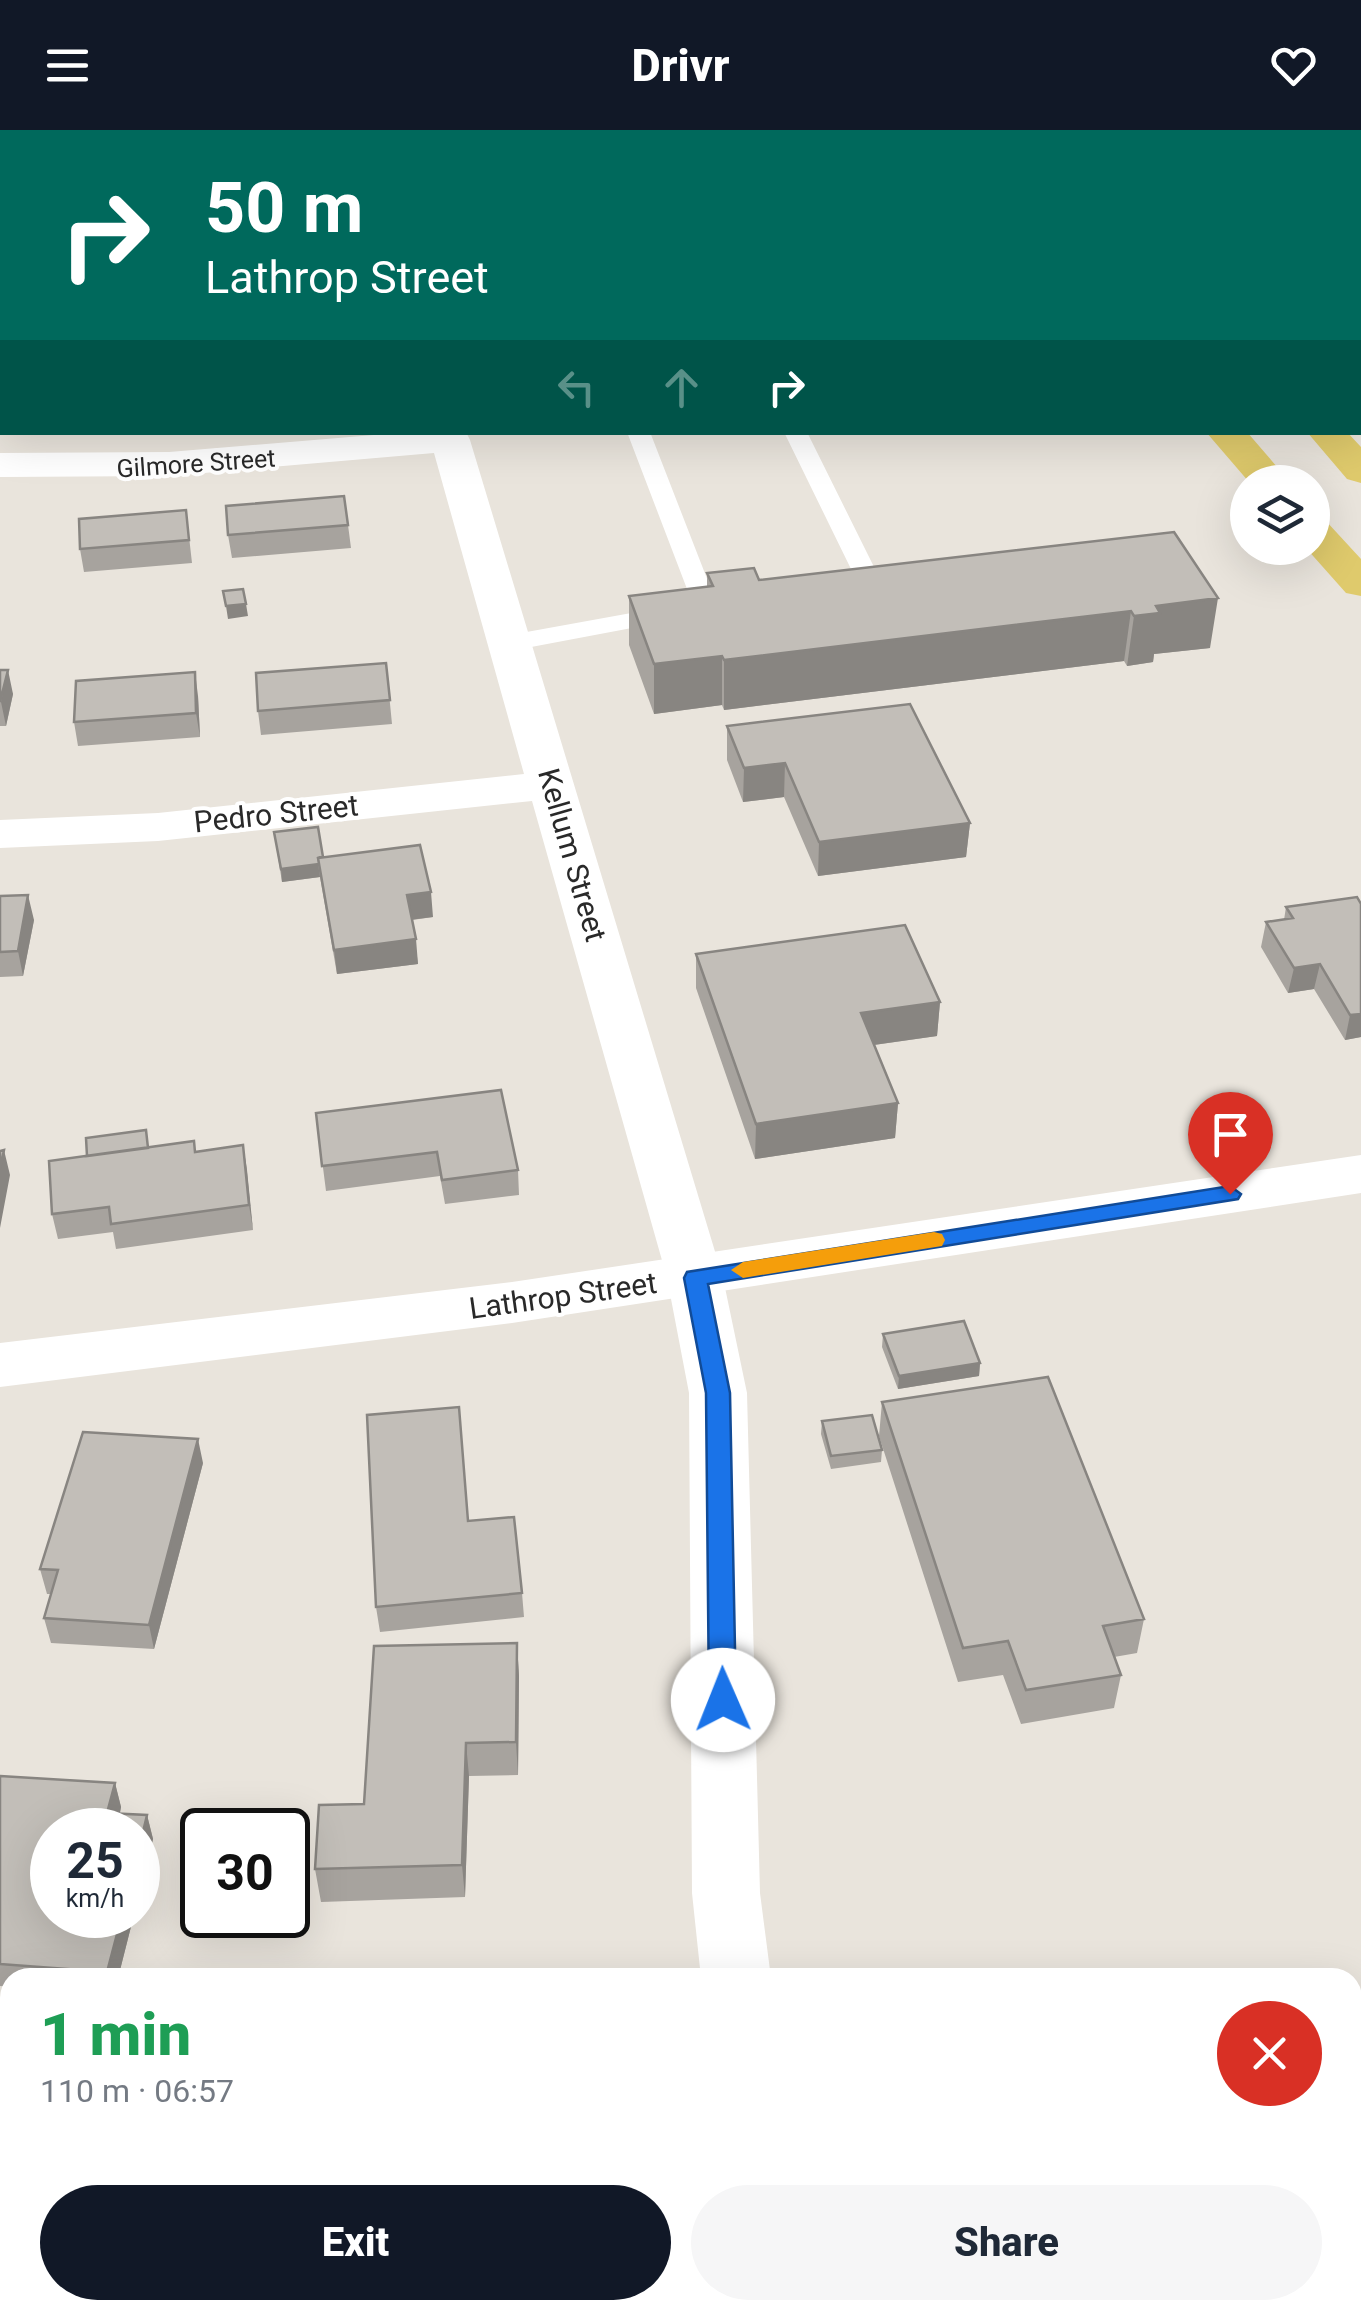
<!DOCTYPE html>
<meta charset="utf-8">
<style>
body{margin:0;font-family:Roboto,sans-serif;background:#f6f6f7;color:#1f2937;height:100vh;display:flex;flex-direction:column;font-size:38px;white-space:nowrap}
*{box-sizing:border-box;margin:0}
p{font-size:32px;color:#747a83}
.icon{flex:none;width:55px;height:55px;fill:none;stroke:currentColor;stroke-width:2;stroke-linecap:round;stroke-linejoin:round}
.map{position:relative;flex:1;overflow:hidden}
.drawer{position:absolute;left:0px;top:1838px;width:1362px;height:352px;display:flex;flex-direction:column;background:#fff;border-radius:30px 30px 0 0;box-shadow:0 10px 40px #0002}
.drawer>*{flex:none}
.hud{position:absolute;left:0px;top:0px;width:1362px;height:305px;box-shadow:0 10px 40px #0002;background:#00695c;color:#fff;overflow:hidden}
.fabs{position:absolute;left:1230px;top:335px;display:grid;gap:20px}
.fabs a{display:grid;place-items:center;width:100px;height:100px;border-radius:50%;background:#fff;box-shadow:0 10px 40px #0002;font-size:50px}
.speed{position:absolute;left:30px;top:1678px;display:flex;gap:20px;font-size:50px;font-weight:700;text-align:center}
.speed>*{display:grid;place-content:center;width:130px;height:130px;border-radius:50%;background:#fff;box-shadow:0 10px 40px #0002;line-height:1}
.speed small{font-size:25px;font-weight:400}
.speed .limit{border:5px solid #111;border-radius:15px;background:#fff;color:#111}
.pin{position:absolute;display:grid;place-items:center;width:85px;height:85px;color:#fff;margin:-102px -42px;border-radius:50% 50% 50% 0;rotate:-45deg;box-shadow:0 0 10px #0007}
.pin .icon{rotate:45deg}
.me{position:absolute;width:110px;margin:-55px;rotate:359deg;stroke-linejoin:round;filter:drop-shadow(0 0 8px #0008)}
.turn{display:flex;align-items:center;gap:35px;height:210px;padding:0 40px;font-size:45px}
.turn .icon{width:130px;height:130px;stroke-width:2.5}
.turn b{display:block;font-size:70px;line-height:85px}
.lanes{display:flex;align-items:center;height:95px;padding:0 40px;background:#0003;justify-content:center;gap:50px;direction:ltr}
.lanes .off{opacity:.35}
.round{display:grid;place-items:center;flex:none;width:105px;height:105px;border-radius:52px;background:#f6f6f7}
.summary{display:flex;align-items:center;justify-content:space-between;height:170px;padding:0 40px}
h1{font-size:60px;font-weight:800;line-height:75px;color:#1e9e55}
.cta{display:flex;gap:20px;margin-top:auto;padding:20px 40px}
.cta a{flex:1;height:115px;border-radius:60px;background:#111827;color:#fff;font-size:40px;font-weight:800;line-height:115px;text-align:center}
.cta a+a{background:#f6f6f7;color:#1f2937}
header{display:flex;justify-content:space-between;align-items:center;height:130px;padding:0 40px;background:#111827;color:#fff;font-size:45px;font-weight:800}
.map>svg:first-child{display:block}
</style>
<header><svg class="icon" aria-label="menu" viewBox="0 0 24 24"><path d="M4 6h16M4 12h16M4 18h16"/></svg>Drivr<svg class="icon" aria-label="heart" viewBox="0 0 24 24"><path d="M12 20l-8-8c-3-5 5-10 8-4 3-6 11-1 8 4z"/></svg></header>
<div class="map">
<svg width="1361" height="2189" viewBox="0 0 1361 2189">
<rect width="100%" height="100%" fill="#e9e4dc"/>
<g fill="none" stroke-linecap="round" stroke-linejoin="round">
<path fill="#fff" fill-rule="evenodd" d="M298,0H321L323,2H300Z
M498,0H519L521,2H500Z
M732,0H793L795,2H731Z
M1360,23H1361V35H1360Z
M1360,99H1361V112H1360Z
M1360,176H1361V188H1360Z
M627,302H650L718,477L706,484L510,521L501,518L497,513L510,505L692,472Z
M784,302H807L875,439L871,455L835,467L823,460L826,455L850,446L851,439Z"/>
<path fill="#fff" fill-rule="evenodd" d="M0,0H16L18,2H2V13Z
M1110,0H1143L1144,2H1112Z
M1360,227H1361V250H1360Z
M410,302H466L470,310L723,1148L747,1263L760,1763L771,1848H701L692,1763L689,1263L667,1148L532,671L158,711L0,718V690L158,683L524,644L434,323L169,346L0,347V323L169,322Z
M737,2180H815L817,2189H739Z"/>
<path fill="#fff" fill-rule="evenodd" d="M1361,1025V1063L512,1193L0,1257V1213L512,1152Z"/>
<path fill="#dfca6c" fill-rule="evenodd" d="M948,0H981L982,2H950Z
M1028,0H1061L1062,2H1030Z
M1206,302H1247L1290,352H1249Z
M1307,302H1347L1361,317V353L1347,349Z
M1312,388L1326,391L1361,429V466L1346,463L1306,418H1312Z"/>
</g>
<path fill="#a7a39e" d="M2,76V122H0V77Z
M186,380L192,433L84,442L80,419Z
M348,395L351,418L232,428L228,405Z
M1174,402L1210,518L1154,524L1153,532L1127,536L1124,531L724,580L722,575L654,584L629,515V466L707,457V443L759,450Z
M386,533L392,594L261,605L258,581Z
M0,540L13,564L6,596H0Z
M198,566L200,607L78,616L74,592Z
M727,596L970,693L966,727L818,746L784,667L743,672L727,630Z
M274,702L433,787L412,790L418,834L337,844L320,747L282,752Z
M0,766L34,790L23,846L0,847Z
M1361,774V907L1345,910L1314,859L1288,863L1261,817L1266,792L1284,790L1286,777Z
M696,824L940,872L937,906L874,915L898,973L895,1008L755,1029L696,858Z
M316,983L518,1040L519,1065L445,1074L440,1046L326,1061Z
M243,1015L253,1100L116,1119L113,1102L58,1109L52,1084L149,1017L196,1022Z
M883,1204L980,1233L979,1246L898,1259L882,1217Z
M882,1272L1144,1489L1137,1523L1114,1527L1121,1545L1114,1578L1021,1594L1003,1545L958,1552L879,1306Z
M822,1291L882,1320L881,1332L831,1339L821,1304Z
M203,1333L154,1519L51,1513L44,1488L51,1464H47L40,1439Z
M468,1391L522,1463L524,1487L380,1502L376,1477Z
M517,1513L519,1546L518,1645L469,1646L465,1767L321,1772L315,1739L364,1674Z
M0,1646L115,1653L121,1677L120,1684L147,1685L153,1709L118,1848H10V1857L0,1856Z
M10,1905V2180H20L19,2189H0V1906Z
M338,2180H537V2189H340Z"/>
<path fill="#888581" d="M2,47V70L0,72V48Z
M1218,468L1210,518L1154,524L1153,532L1127,536L1134,486L1156,476Z
M246,474L248,486L228,489L226,476Z
M1131,481L1124,531L724,580V530Z
M722,526V575L654,584V534Z
M8,540L13,564L6,596L1,572Z
M195,542L198,566L200,607L196,583Z
M785,633L784,667L743,672L744,638Z
M970,693L966,727L818,746L819,712Z
M318,734L320,747L282,752L281,739Z
M431,762L433,787L409,790L407,765Z
M28,765L34,790L23,846L18,821Z
M416,809L418,834L337,844L334,820Z
M1320,834L1314,859L1288,863L1294,838Z
M940,872L937,906L859,917L861,883Z
M1361,884V907L1345,910L1350,885Z
M898,973L895,1008L755,1029L756,994Z
M243,1015L247,1040L253,1100L249,1075Z
M4,1020L10,1045L0,1098V1039Z
M980,1233L979,1246L898,1259L899,1246Z
M198,1309L203,1333L154,1519L149,1495Z
M517,1513L519,1546L518,1645L516,1612Z
M466,1613L469,1646L465,1767L462,1735Z
M115,1653L121,1677L116,1700L107,1683Z
M147,1685L153,1709L138,1771V1723Z
M122,1785H134L118,1848H109L107,1842Z
M10,2140V2179L5,2168Z
M10,2180H20L19,2189H14Z"/>
<path fill="#c2beb8" stroke="#888581" stroke-width="2.5" d="M227,0H291L297,2H233Z
M2,76V102L0,101V77Z
M344,366L348,395L228,405L226,376Z
M186,380L189,410L80,419L79,389Z
M1174,402L1218,468L1156,476L1160,483L1134,486L1131,481L724,530L722,526L654,534L629,466L713,456L707,443L754,438L759,450Z
M243,459L246,474L226,476L223,461Z
M386,533L390,570L258,581L256,543Z
M0,540H8L0,572Z
M195,542L196,583L74,592L76,551Z
M910,574L970,693L819,712L785,633L744,638L727,596Z
M318,697L323,727L318,728L319,734L281,739L274,702Z
M420,715L431,762L407,765L416,809L334,820L318,728Z
M28,765L18,821L0,822V766Z
M1357,767L1361,774V884L1350,885L1320,834L1294,838L1266,792L1293,788L1286,777Z
M905,795L940,872L861,883L898,973L756,994L696,824Z
M501,960L518,1040L442,1050L437,1022L322,1036L316,983Z
M146,1000L148,1018L87,1026L86,1008Z
M194,1011L195,1022L243,1015L249,1075L111,1094L109,1077L52,1084L49,1031Z
M4,1020L0,1039V1021Z
M964,1191L980,1233L899,1246L883,1204Z
M1048,1247L1144,1489L1103,1496L1121,1545L1026,1560L1008,1511L963,1518L882,1272Z
M459,1277L468,1391L514,1387L522,1463L376,1477L367,1285Z
M872,1285L882,1320L831,1326L822,1291Z
M83,1302L198,1309L149,1495L44,1488L58,1440L40,1439Z
M517,1513L516,1612L466,1613L462,1735L315,1739L319,1675L364,1674L374,1516Z
M0,1646L115,1653L107,1683L147,1685L138,1723V1700H52V1785H122L107,1842L0,1834Z
M10,1905V2140L5,2168H0V1906Z"/>
<path fill="#1a73e8" stroke="#114b97" stroke-width="2.5" d="M1230,1056L1241,1064L1238,1069L708,1154L730,1263L736,1570L732,1578L723,1582L713,1578L709,1570L706,1263L684,1148L687,1142Z"/>
<path fill="#f59e0b" d="M934,1102L942,1104L945,1110L942,1116L743,1148L731,1140L743,1132Z"/>
<g text-anchor="middle" stroke-width="8" stroke-linejoin="round" paint-order="stroke">
<g font-size="25" fill="#292929" stroke="#fff">
<text transform="translate(196 333) rotate(-4)" y="9">Gilmore Street</text>
</g>
<g font-size="30" fill="#292929" stroke="#fff">
<text transform="translate(276 684) rotate(-6)" y="10">Pedro Street</text>
<text transform="translate(572 725) rotate(74)" y="10">Kellum Street</text>
<text transform="translate(563 1166) rotate(-8)" y="10">Lathrop Street</text>
</g>
</g>
</svg>
<div class="fabs">
<a><svg class="icon" aria-label="layers" viewBox="0 0 24 24"><path d="M12 4l9 5-9 5-9-5zM3 14l9 5 9-5"/></svg></a>
</div>
<div class="speed"><div>25<small>km/h</small></div><div class="limit">30</div></div>
<div class="pin" style="left:1230px;top:1064px;background:#d93025"><svg class="icon" aria-label="arrive" viewBox="0 0 24 24"><path d="M6 21V4h12l-3 4 3 4H6"/></svg></div>
<svg class="me" style="left:723px;top:1570px" viewBox="-20 -20 40 40"><circle r="19" fill="#fff"/><path d="M0-13L10 11 0 6-10 11z" fill="#1a73e8"/></svg>
<div class="hud">
<div class="turn"><svg class="icon" aria-label="right" viewBox="0 0 24 24"><path d="M7 20v-9h11M14 6l5 5-5 5"/></svg><div><b>50 m</b>Lathrop Street</div></div>
<div class="lanes"><svg class="icon off" aria-label="left" viewBox="0 0 24 24"><path d="M17 20v-9H6M10 6l-5 5 5 5"/></svg><svg class="icon off" aria-label="ahead" viewBox="0 0 24 24"><path d="M12 20V5M6 11l6-6 6 6"/></svg><svg class="icon" aria-label="right" viewBox="0 0 24 24"><path d="M7 20v-9h11M14 6l5 5-5 5"/></svg></div>
</div>
<section class="drawer">
<div class="summary"><div><h1>1 min</h1><p>110 m · 06:57</p></div><a class="round" style="background:#d93025;color:#fff"><svg class="icon" aria-label="close" viewBox="0 0 24 24"><path d="M6 6l12 12M18 6L6 18"/></svg></a></div>
<div class="cta"><a>Exit</a><a>Share</a></div>
</section>
</div>
